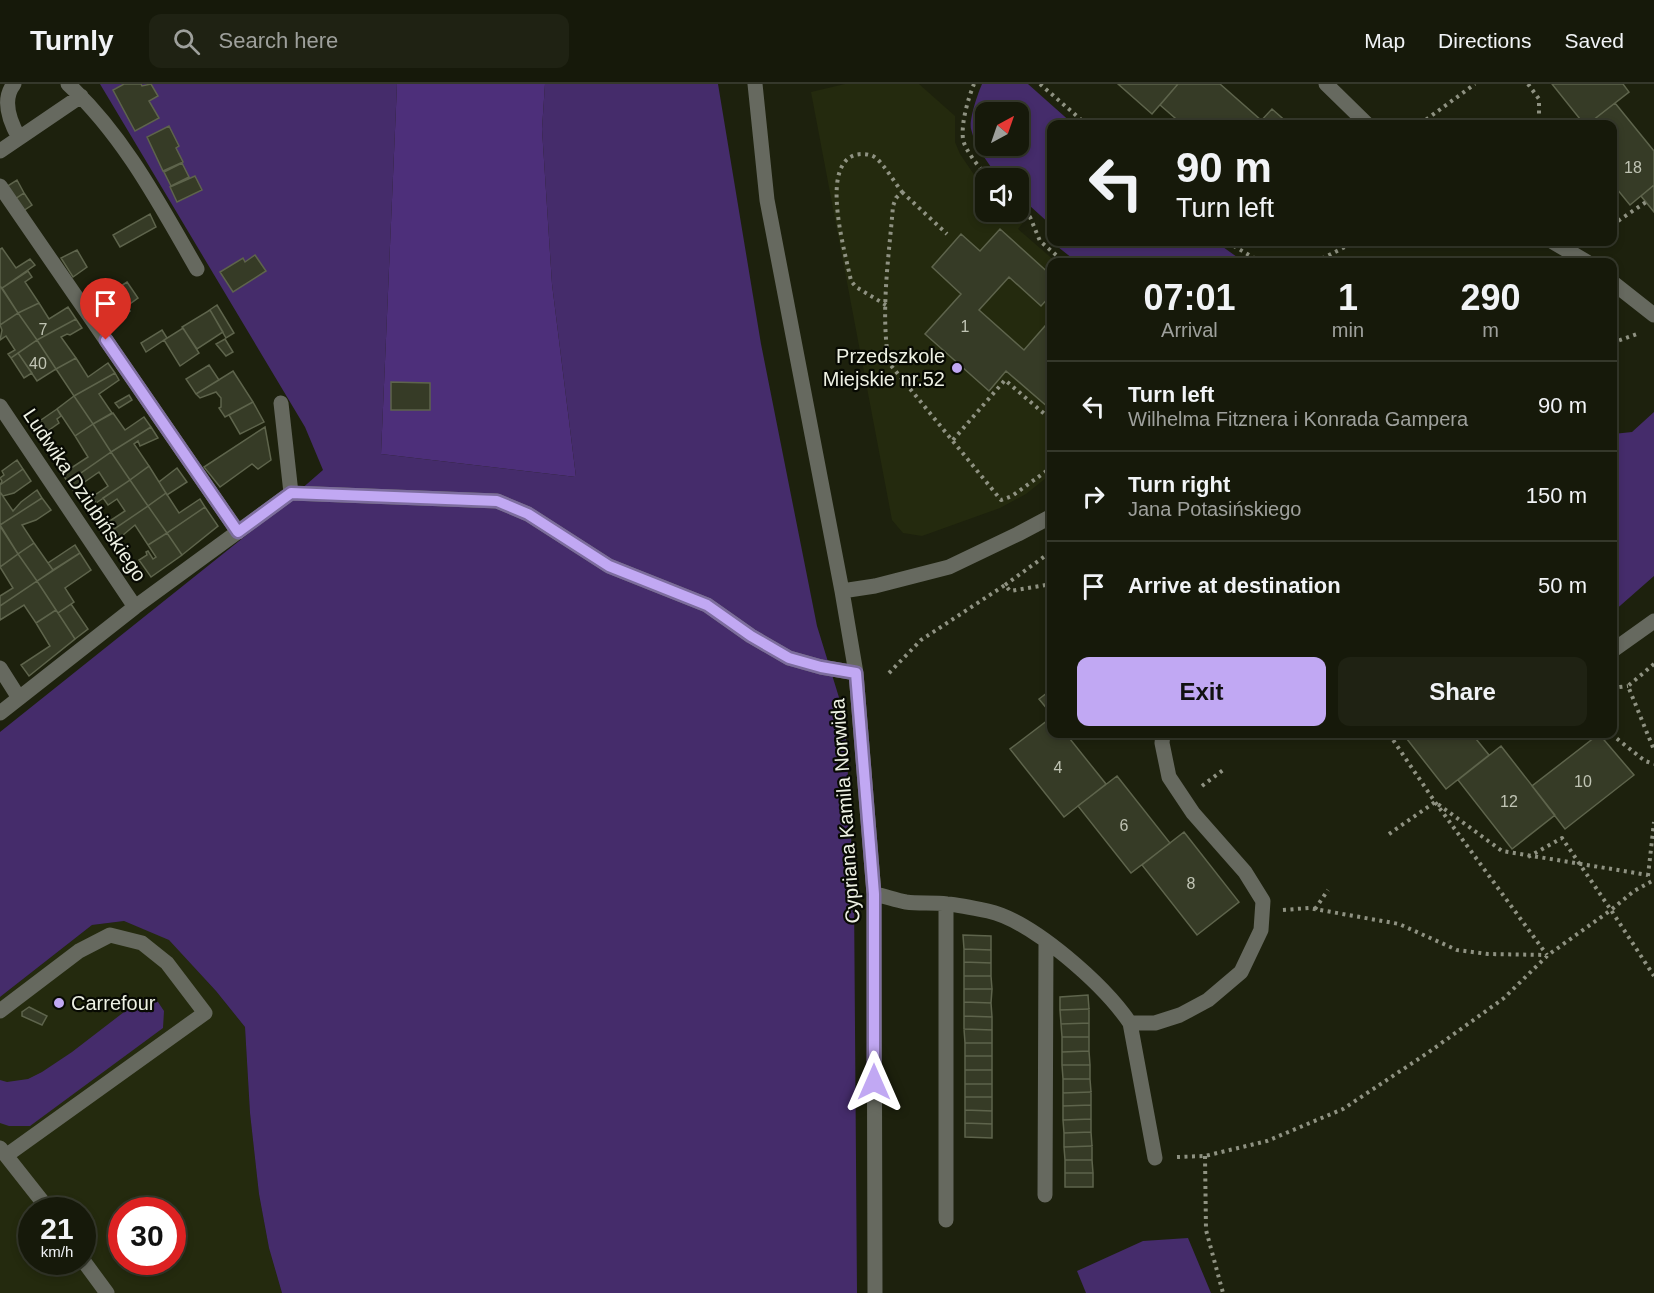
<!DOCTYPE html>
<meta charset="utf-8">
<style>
body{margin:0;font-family:Arial,sans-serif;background:#1f2213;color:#f1f3f6;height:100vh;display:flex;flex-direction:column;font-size:22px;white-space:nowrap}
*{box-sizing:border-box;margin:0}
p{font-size:20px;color:#9ea09c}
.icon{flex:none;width:33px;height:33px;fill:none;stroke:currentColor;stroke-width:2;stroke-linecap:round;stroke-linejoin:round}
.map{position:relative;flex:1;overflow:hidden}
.sheet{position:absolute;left:1047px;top:174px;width:570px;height:480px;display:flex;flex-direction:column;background:#16190a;border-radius:12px;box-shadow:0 3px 9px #0003,0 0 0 2px #35382b}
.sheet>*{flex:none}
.banner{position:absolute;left:1047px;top:36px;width:570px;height:126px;border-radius:12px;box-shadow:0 3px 9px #0003,0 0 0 2px #35382b;background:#16190a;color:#f1f3f6;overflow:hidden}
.needle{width:39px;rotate:40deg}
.tools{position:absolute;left:975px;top:18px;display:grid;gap:12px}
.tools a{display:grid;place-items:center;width:54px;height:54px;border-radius:12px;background:#16190a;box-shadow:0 3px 9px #0003,0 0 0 2px #35382b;font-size:30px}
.speed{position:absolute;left:18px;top:1113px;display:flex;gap:12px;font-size:30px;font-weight:700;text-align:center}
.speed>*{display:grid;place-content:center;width:78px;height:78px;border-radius:50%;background:#16190a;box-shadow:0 3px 9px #0003,0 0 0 2px #35382b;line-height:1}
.speed small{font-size:15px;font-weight:400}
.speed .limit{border:9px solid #d22;background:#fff;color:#111}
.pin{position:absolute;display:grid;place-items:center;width:51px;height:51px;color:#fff;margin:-62px -26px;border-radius:50% 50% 50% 0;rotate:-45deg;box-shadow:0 0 6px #0007}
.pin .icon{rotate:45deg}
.me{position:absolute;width:66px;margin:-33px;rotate:0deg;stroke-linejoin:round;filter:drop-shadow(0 0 4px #0008)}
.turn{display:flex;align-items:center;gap:21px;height:126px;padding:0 30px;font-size:27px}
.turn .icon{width:78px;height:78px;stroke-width:2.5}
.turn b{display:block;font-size:42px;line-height:51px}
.eta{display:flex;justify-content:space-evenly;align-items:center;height:102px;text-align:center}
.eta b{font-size:36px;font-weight:600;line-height:42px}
.cta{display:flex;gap:12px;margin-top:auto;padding:12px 30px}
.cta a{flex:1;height:69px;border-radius:12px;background:#c1a8f3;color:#111;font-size:24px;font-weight:600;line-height:69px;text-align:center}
.cta a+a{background:#1f2213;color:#f1f3f6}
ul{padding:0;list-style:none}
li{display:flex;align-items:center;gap:18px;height:90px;padding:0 30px;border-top:2px solid #35382b}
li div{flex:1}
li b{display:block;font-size:22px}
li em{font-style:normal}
header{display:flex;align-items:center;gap:36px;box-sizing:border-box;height:84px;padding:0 30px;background:#16190a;border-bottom:2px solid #35382b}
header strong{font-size:28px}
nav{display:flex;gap:33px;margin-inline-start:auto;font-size:21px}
.search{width:420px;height:54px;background:#1f2213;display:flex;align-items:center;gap:15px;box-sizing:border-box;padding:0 21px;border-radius:12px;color:#9ea09c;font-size:22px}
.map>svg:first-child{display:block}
</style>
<header>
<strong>Turnly</strong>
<div class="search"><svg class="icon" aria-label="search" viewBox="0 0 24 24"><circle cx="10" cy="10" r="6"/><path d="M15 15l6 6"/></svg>Search here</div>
<nav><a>Map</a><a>Directions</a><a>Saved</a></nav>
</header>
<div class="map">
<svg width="1654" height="1209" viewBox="0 0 1654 1209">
<rect width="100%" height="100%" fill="#1d210d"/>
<path fill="#242a0e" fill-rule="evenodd" d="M845,0H919L955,32V58L960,70L977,95L985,102L986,128H1017L1026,135L1018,145L1056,178H1052L1051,390L1026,410L1000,424L922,452L903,449L892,436L811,8Z
M124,837L169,855L216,907L245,943L250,1029L259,1110L269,1164L282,1209H0V913L92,841ZM32,1126H82V1178H32ZM122,1126H172V1178H122Z"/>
<path fill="#452c6b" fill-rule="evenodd" d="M100,0H397L381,370L576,393L552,200L542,45L545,0H718L761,260L817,542L845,633L854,810L857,1209H282L269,1164L259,1110L250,1029L245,943L216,907L169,856L124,837L92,841L0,913V648L268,434L323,386L305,343Z
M982,0H1028L1073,40H1052L1051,141L1019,112L1018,94H999C989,80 975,63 971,45C969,35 978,9 982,0ZM1018,28V62H986V28Z
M1063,158H1216L1244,178H1077L1058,163Z
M1654,328V492L1613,528V350L1632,348Z
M146,915L158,918L164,927L163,944L30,1042H9L0,1039V996L7,998L28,995L42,988L72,968L137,918Z
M1188,1154L1211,1209H1086L1077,1187L1143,1157Z"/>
<path fill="#4d2f7a" d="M397,0H545L542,45L552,200L576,393L381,370Z"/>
<path fill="#363b26" stroke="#5e644c" stroke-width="1.5" d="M124,0H141L142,2L151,0L158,12L149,17L159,34L135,47L113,6Z
M1118,0H1178L1152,30Z
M1178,0H1220L1262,37L1258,40H1182L1160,21Z
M1552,0H1623L1629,8L1588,40H1584Z
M1615,19L1654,67V101L1630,121L1612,99V40H1588Z
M1272,25L1289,40H1258Z
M169,42L179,62L176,64L183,78L163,87L147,53Z
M182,79L189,93L171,102L164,88Z
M195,92L202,106L177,118L170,103Z
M17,96L24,109L15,115L6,103Z
M1654,101V128L1641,112Z
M24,109L32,121L23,127L15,115Z
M150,130L156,143L120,163L113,151Z
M1000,145L1052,192V210L1041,222L1009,193L979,226L1024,266L1052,234V321L1049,324L1006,287L989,307L925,250L961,210L932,183L961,150L980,167Z
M2,164L16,184L30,175L35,181L2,204L0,202V165Z
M77,166L87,183L73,193L61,174Z
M255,171L266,187L233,208L220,188L243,174L245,178Z
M28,187L32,193L25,198L39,219L18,229L2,204Z
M127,198L138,214L127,222L116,205Z
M0,202L18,229L0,241Z
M116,205L130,227L106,244L91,223Z
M39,219L49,235L68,223L76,235L37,256L18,229Z
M217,221L234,249L226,254L210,226L208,227Z
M210,226L223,248L197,265L182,243Z
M18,229L37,256L11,274L8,270L15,266L6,252L0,256L2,246L0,241Z
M76,235L82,244L70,251L67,250L61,253L76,274L56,285L37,256Z
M183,244L199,269L180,282L164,256Z
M162,246L167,254L146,268L141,259Z
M225,255L233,268L226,272L216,260Z
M37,256L56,285L37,297L18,269Z
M18,269L32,289L24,294L11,274Z
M76,274L88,293L108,279L115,289L74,312L56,285Z
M209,281L219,296L196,310L186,295Z
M233,287L253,318L225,333L219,324L221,323V314L216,308L200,314L196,310Z
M115,289L119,296L99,310L112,329L93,340L74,312Z
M391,298L430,299V326H391Z
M129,311L132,316L119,324L115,319Z
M74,312L93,340L75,352L57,325Z
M253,318L264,338L240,350L229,331Z
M57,325L61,332L57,335L59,339L39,353L31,343Z
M113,329L125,346L144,333L151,343L111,368L93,340Z
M93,340L111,368L68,398L62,390L88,373L75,352Z
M151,343L158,354L140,362L138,357L134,360L149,382L130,396L111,368Z
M265,343L271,376L258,385L252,380L220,403L204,383Z
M111,368L130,396L96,419L92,413L108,402L99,388L73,406L68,398Z
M17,376L23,385L0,401L2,397L0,394L4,391L2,387Z
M149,382L166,409L148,422L130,396Z
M177,384L187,398L167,411L159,398Z
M23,385L31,397L14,409L3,412L0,408V401Z
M130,396L148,422L104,452L99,444L125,427L117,415L108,421L103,414Z
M37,406L42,414L0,441V408L13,427L21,418Z
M166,409L179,429L200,415L205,423L167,449L148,422Z
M42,414L51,426L36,436L22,441L34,459L18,470L0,441Z
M148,422L167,449L148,461L135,441L111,461L104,452Z
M205,423L218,442L182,471L167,449Z
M0,442L18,470L0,483Z
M167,449L182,471L151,493L139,476L147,471L146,468L148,467L153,475L156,473L148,461Z
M34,459L53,486L37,497L18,470Z
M75,461L80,469L53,486L48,479Z
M80,469L91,486L65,504L74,518L58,529L37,497Z
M18,470L37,497L0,522V512L13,504L0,483Z
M37,497L56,526L36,539L24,521L0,536V522Z
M71,520L88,545L75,555L58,529Z
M56,526L75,555L29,592L21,581L50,562L36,539Z
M1052,605V631L1039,615Z
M1052,633V650H1066L1106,700L1064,733L1010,665Z
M1403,650H1472L1489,671L1446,705Z
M1599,650L1634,691L1565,745L1532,702Z
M1501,662L1555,731L1512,765L1458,696Z
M1117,692L1170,759L1131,789L1078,722Z
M1184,748L1239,818L1197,851L1142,781Z
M963,851L991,852V866L964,865Z
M964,865L991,866V879L964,878Z
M964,878L991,879V892H964Z
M964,892H991L992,905H964Z
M964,905H992L991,919L964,918Z
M1088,911L1089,925L1060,926V913Z
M964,918L991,919L992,933L964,932Z
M29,923L47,932L42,941L22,932V928Z
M1089,925V939L1061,940L1060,926Z
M964,932L992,933V946L964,945Z
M1089,939V953H1062L1061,940Z
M964,945L992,946V959H965Z
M1062,953H1089V967L1062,968Z
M965,959H992V972H965Z
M1089,967L1090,981H1062V968Z
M965,972H992V986H965Z
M1062,981H1090V995H1063Z
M965,986H992V1000H965Z
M1063,995H1090L1091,1008L1063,1009Z
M965,1000H992V1013H965Z
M1091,1008V1021L1063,1022V1009Z
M965,1013H992V1027L965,1026Z
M1091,1021V1035L1063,1036V1022Z
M965,1026L992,1027V1040L965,1039Z
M1091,1035V1048L1064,1049L1063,1036Z
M965,1039L992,1040V1054L965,1053Z
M1091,1048L1092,1062L1064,1063V1049Z
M1092,1062V1076H1065L1064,1063Z
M1065,1076H1092L1093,1089H1065Z
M1065,1089H1093V1103H1065Z"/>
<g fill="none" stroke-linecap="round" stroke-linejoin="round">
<path stroke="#8f9282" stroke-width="4" stroke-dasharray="3 4.5" stroke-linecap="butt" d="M974,0C968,15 961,39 963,55C965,67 981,85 988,94
M1040,0L1086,40
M1528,0L1539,15V40
M1420,40L1475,0
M902,108L947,150
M1018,123L1030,133L1040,157L1064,178
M1612,141L1646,118
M1227,158L1261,178
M1315,178L1355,158
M886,221L856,203L851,197C846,171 819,82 855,71C862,69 872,70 877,75C885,82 895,99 902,108L896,114L893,122C889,173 880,228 889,279L1001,416L1012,412L1052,383
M1612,259L1640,249
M953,356L1005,296L1048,333L1052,329
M1005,501L1052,467
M1654,580L1628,602L1654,666
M889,589L921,556L1005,501L1010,507L1052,500
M1612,604L1628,602
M1389,650L1435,718L1547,871
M1611,650L1645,677L1654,680
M1202,702L1223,686
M1389,750L1435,718L1502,767L1648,791
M1528,773L1562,754L1611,826L1634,807L1654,796
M1648,792L1654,738
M1315,825L1328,806
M1283,826L1309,824L1399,840L1457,866L1488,870L1547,871
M1205,1072L1206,1146L1223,1209
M1177,1073L1205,1072L1267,1057L1343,1025L1429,968L1504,914L1548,871L1611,826L1654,892"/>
<path stroke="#66695f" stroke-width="15" d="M14,0C1,16 10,38 19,54
M68,0C124,52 159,119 197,185
M755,0L767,116L842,507L856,589L874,810L875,1209
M1326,0L1367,40
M0,67L81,12
M0,102L238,448
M1553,158L1587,178
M1612,198L1654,231
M281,319L291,409
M0,322L135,523
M842,507L875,502L949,483L1018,450L1052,432
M1612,567L1654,537
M0,584L19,614
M0,629L135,523L291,409L497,417L528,430L609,482L707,521L751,552L789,574L821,583L856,589
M874,810C885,812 895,816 906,818C919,820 933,818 947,820C960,821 974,824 988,827C1033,837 1104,901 1130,939L1155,1074
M0,927L79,867L110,851L142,859L167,879L205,929L7,1071
M1130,939H1155L1180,931L1208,916L1241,888L1261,846L1263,817L1245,788L1193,729L1169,693L1162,659L1163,650
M0,1064L49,1126
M1045,1111L1046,857
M946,1136V820
M82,1175L107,1209"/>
</g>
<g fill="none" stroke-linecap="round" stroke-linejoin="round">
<defs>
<path id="route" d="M106,256L238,448L291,409L497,417L528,430L609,482L707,521L751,552L789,574L821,583L856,589L874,810V998"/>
</defs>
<use href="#route" stroke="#7d6d9e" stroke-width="15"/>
<use href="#route" stroke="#c1a8f3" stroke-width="10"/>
</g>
<g fill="#c1a8f3" stroke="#080a03" stroke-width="2">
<circle cx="957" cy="284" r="6"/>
<circle cx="59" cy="919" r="6"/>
</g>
<g text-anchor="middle" stroke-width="4.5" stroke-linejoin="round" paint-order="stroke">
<g font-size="16" fill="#c0c4b4">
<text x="1633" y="89">18</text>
<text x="965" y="248">1</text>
<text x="43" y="251">7</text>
<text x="38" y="285">40</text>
<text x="1058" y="689">4</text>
<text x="1583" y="703">10</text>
<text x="1509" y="723">12</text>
<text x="1124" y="747">6</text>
<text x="1191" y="805">8</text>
</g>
<g font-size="20" fill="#eef1e4" stroke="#080a03" text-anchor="end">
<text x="945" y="279">Przedszkole<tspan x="945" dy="23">Miejskie nr.52</tspan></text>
<text x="71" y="926" text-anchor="start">Carrefour</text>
</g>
<g font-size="20" fill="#eef1e4" stroke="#080a03">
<text transform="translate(85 411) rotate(56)" y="7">Ludwika Dziubińskiego</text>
<text transform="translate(845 727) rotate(-94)" y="7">Cypriana Kamila Norwida</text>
</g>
</g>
</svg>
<div class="tools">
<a><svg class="needle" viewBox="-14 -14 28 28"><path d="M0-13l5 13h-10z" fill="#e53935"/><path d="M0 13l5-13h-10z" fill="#9ea09c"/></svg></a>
<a><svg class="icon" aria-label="sound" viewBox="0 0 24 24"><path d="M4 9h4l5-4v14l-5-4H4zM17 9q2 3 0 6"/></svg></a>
</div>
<div class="speed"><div>21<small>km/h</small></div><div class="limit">30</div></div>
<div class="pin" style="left:106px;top:256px;background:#d93025"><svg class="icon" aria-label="arrive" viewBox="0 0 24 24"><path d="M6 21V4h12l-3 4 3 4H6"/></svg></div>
<svg class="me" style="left:874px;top:998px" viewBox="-20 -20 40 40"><path d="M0-17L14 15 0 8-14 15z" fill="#c1a8f3" stroke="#fff" stroke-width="4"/></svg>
<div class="banner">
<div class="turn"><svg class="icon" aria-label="left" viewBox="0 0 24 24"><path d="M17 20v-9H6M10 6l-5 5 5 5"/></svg><div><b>90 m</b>Turn left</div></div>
</div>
<section class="sheet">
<div class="eta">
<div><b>07:01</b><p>Arrival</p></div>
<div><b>1</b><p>min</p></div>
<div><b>290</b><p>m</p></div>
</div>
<ul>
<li><svg class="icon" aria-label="left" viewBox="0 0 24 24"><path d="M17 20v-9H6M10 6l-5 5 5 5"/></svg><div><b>Turn left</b><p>Wilhelma Fitznera i Konrada Gampera</p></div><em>90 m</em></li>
<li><svg class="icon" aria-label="right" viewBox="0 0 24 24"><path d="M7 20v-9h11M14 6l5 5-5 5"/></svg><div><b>Turn right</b><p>Jana Potasińskiego</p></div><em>150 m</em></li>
<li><svg class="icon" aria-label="arrive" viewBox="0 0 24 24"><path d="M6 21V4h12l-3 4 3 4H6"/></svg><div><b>Arrive at destination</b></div><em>50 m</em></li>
</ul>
<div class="cta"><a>Exit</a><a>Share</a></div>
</section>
</div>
